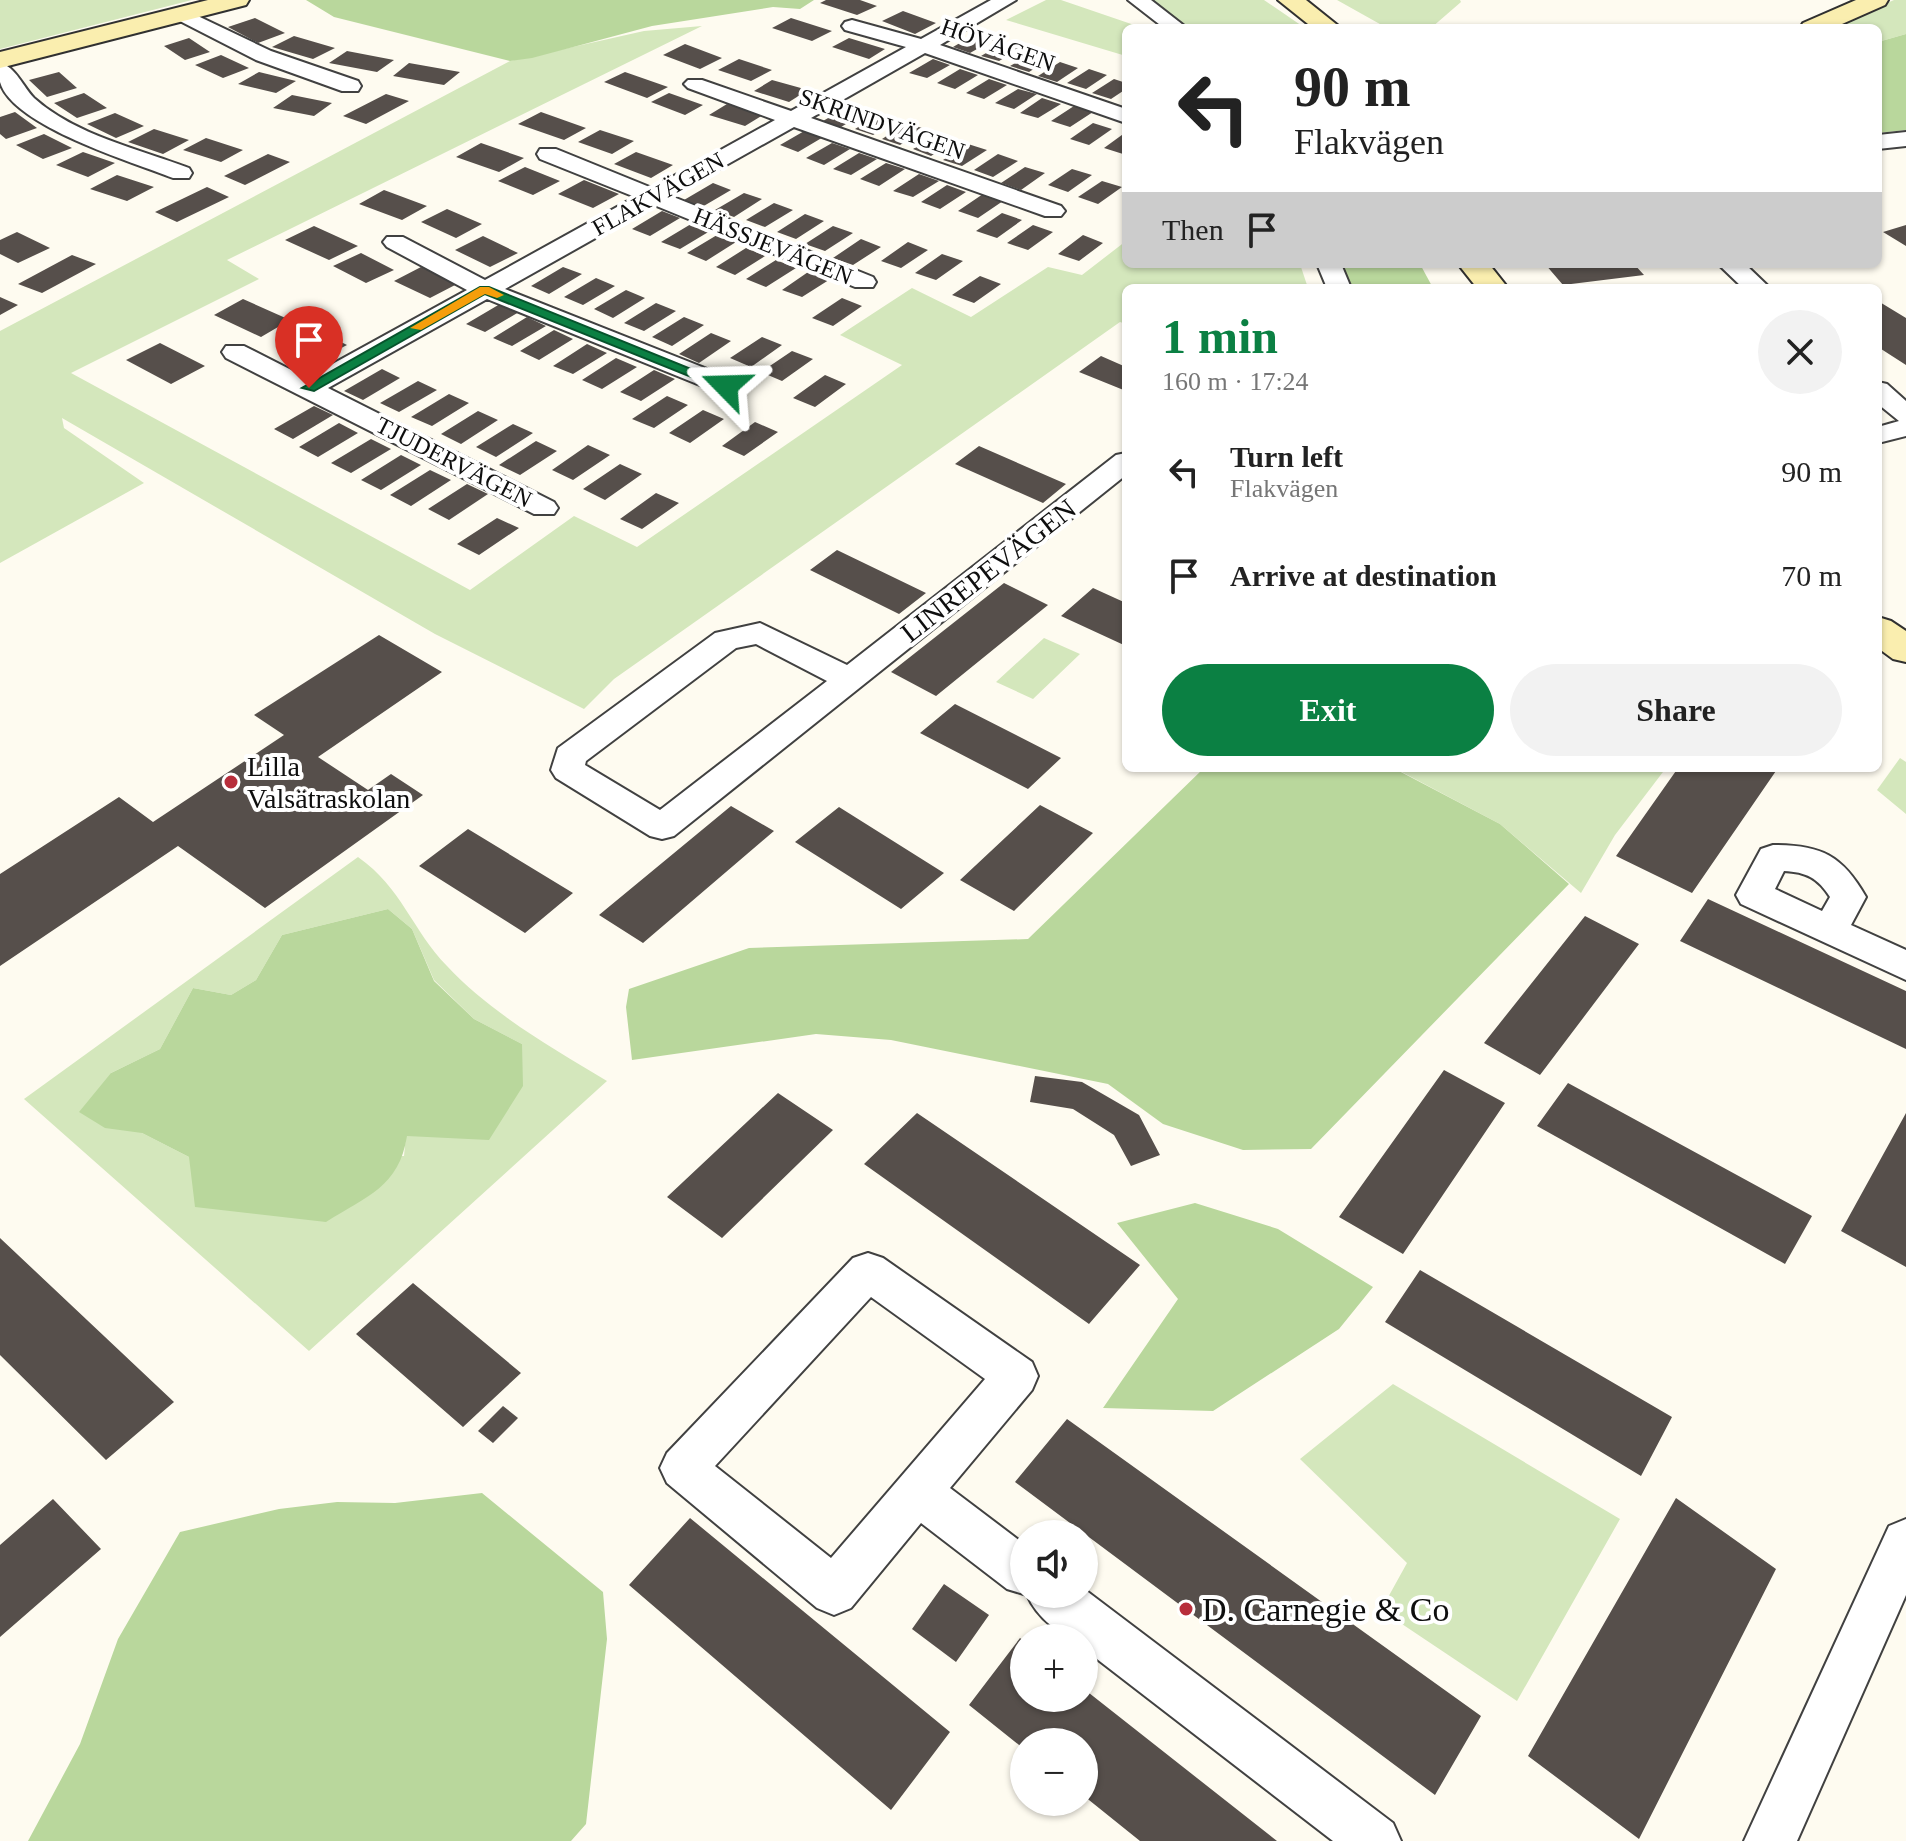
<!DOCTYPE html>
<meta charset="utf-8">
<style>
body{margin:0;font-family:"Times New Roman",serif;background:#f2f2f2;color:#222;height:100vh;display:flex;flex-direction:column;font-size:30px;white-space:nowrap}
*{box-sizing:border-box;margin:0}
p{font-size:26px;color:#767676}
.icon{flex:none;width:44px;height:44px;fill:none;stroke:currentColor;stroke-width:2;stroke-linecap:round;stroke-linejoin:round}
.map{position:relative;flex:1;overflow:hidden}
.panel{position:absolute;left:1122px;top:284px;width:760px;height:488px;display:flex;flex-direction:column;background:#fff;border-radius:12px;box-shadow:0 2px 6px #0004}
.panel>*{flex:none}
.guide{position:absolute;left:1122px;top:24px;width:760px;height:244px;border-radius:12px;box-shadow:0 2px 6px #0004;background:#fff;color:#222;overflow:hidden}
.buttons{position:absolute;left:1010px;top:1520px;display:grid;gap:16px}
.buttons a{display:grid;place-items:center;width:88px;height:88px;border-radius:50%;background:#fff;box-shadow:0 2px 6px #0004;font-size:40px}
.pin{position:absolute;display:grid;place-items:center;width:68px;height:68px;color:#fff;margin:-82px -34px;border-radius:50% 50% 50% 0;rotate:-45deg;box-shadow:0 0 8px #0007}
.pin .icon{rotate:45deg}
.me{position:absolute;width:88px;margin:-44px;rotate:292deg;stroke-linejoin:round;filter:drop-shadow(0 0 6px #0008)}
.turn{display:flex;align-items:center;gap:28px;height:168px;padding:0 40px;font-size:36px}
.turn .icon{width:104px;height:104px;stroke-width:2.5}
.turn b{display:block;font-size:56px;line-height:68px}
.then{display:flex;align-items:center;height:76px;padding:0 40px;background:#0003;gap:16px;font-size:30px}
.round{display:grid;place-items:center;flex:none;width:84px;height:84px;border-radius:42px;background:#f2f2f2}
.headline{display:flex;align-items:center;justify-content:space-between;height:136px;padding:0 40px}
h1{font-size:48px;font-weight:600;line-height:60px;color:#0b8043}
.action{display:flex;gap:16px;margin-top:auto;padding:16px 40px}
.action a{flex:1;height:92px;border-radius:48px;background:#0b8043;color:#fff;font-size:32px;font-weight:600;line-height:92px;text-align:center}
.action a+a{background:#f2f2f2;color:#222}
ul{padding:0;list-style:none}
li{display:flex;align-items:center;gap:24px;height:104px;padding:0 40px}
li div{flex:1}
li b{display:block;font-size:30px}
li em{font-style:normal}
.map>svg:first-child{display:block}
</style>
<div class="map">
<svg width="1906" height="1841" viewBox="0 0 1906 1841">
<rect width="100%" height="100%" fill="#fefbf0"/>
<path fill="#d4e7bc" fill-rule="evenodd" d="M0,0H192L0,49Z
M1046,0H1061L1143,28H1126V56L1006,20Z
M1138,0H1264L1305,28H1177Z
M1337,0H1460L1461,2L1431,28H1387Z
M1894,0H1906V34L1878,42V28H1830Z
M702,26L227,260L259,279L71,373L470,590L574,516L637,547L902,365L840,335L912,288L971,317L1048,267L1082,275L1126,241V264H1300L1308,288H1126V324L1120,322L614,679L584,709L435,634L62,418L64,428L144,483L0,563V331L510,61L644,31Z
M1044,638L1080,654L1033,699L996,682Z
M1900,758L1906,762V814L1877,790Z
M1418,768H1666L1615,835L1581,893L1500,824L1398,770Z
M358,857C402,888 412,930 447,966C492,1014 551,1047 607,1081L309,1351L24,1099ZM388,909L412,929L434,980L474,1019L522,1044L406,1135L404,1156L189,1157L142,1133L111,1073L160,1049L193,988L231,995L256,980L282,935Z
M1393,1384L1620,1519L1517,1701L1381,1610L1407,1563L1300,1459Z"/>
<path fill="#b9d79c" d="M306,0H814L800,9L773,7L652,26L532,58L510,61L334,17Z
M1906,34V130L1878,133V42Z
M1334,264H1420L1433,288H1339Z
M1204,768H1418L1399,771L1500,824L1569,884L1311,1149L1243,1150L1163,1124L1108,1084L891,1040L816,1034L632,1060L626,1007L629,989L749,948L1028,939Z
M388,909L412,929L434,981L474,1019L522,1044L523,1086L489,1140L407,1136C399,1187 367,1196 326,1222L195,1207L189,1157L142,1133L105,1128L79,1112L111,1073L160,1049L193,988L231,995L256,980L282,935Z
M1195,1203L1278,1229L1373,1287L1339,1329L1213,1411L1103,1408L1178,1299L1117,1223Z
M482,1493L603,1592L607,1639L586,1824L571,1841H28L80,1744L118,1639L180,1532L279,1509L337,1502L395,1503Z"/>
<path fill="#564f4b" d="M826,0H860L877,6L857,15L820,3Z
M903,11L936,23L915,34L882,21Z
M255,18L285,33L258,43L228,27Z
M791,18L832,31L812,41L772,28Z
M975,34L993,40L970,53L953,47Z
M294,36L335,48L313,59L272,47Z
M189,38L210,52L185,60L164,46Z
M849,38L885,49L869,59L832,47Z
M1003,43L1021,48L999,61L981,56Z
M685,44L722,58L700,69L663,55Z
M347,51L394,60L377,72L329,63Z
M1033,53L1051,58L1029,72L1010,66Z
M221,55L249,68L223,78L195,65Z
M739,59L772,70L751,81L718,70Z
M933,59L950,65L927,78L909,73Z
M1060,62L1078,68L1057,82L1038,76Z
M409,63L460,72L444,85L393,76Z
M960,69L978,75L955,89L937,83Z
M1089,69L1107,75L1086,89L1067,83Z
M59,72L77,88L47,97L29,80Z
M259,72L296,81L276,93L238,84Z
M625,72L668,87L647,98L604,82Z
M989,79L1007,85L984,99L966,93Z
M1114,79L1126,83V89L1111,99L1092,93Z
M772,80L808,90L789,102L754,91Z
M1018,89L1037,94L1014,109L995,103Z
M84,93L107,108L77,118L54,103Z
M669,93L703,105L685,115L651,102Z
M386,94L409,101L366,124L343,116Z
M292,95L332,103L314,116L273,108Z
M1042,98L1061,104L1038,118L1020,113Z
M727,104L763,115L745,126L709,115Z
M849,106L866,112L841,127L823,121Z
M1074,106L1093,112L1070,127L1051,121Z
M15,112L37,128L6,139L0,134V117Z
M541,112L586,128L564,140L518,124Z
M115,113L144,126L116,138L87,124Z
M880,114L898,120L873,135L855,129Z
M907,123L925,129L900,145L882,139Z
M1093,123L1112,129L1089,145L1070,139Z
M154,129L189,140L163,154L128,142Z
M600,130L634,141L612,154L578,142Z
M806,130L825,136L798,152L780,145Z
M1126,132L1123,154L1104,148Z
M44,134L72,148L43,159L16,145Z
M938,134L956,140L931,156L913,149Z
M206,138L243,150L221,162L183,150Z
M481,143L524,158L499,172L456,157Z
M832,143L850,149L824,165L806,158Z
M968,144L987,150L962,166L943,160Z
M83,152L115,163L88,177L56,165Z
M636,152L673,165L651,178L614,164Z
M859,153L877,159L851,175L833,169Z
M268,154L290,162L245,185L224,176Z
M998,154L1018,161L993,177L974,170Z
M886,163L905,169L879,186L860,179Z
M525,167L560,181L533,195L498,181Z
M1025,167L1045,173L1021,190L1001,183Z
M1072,169L1092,175L1068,192L1048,185Z
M919,174L939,181L913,197L893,191Z
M117,175L154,187L127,201L90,189Z
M584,180L619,194L593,208L558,194Z
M1102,181L1122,187L1098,204L1078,197Z
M713,183L731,190L702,207L684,200Z
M947,185L966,192L940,209L921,202Z
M207,187L229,197L177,222L155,212Z
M384,190L427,206L402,220L359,204Z
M744,193L762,199L734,217L715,210Z
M983,194L1003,201L978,218L958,211Z
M774,203L793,210L765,227L746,220Z
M447,209L482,224L456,238L421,222Z
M662,211L680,218L650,236L632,229Z
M1002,213L1022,220L997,238L976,231Z
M805,214L824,221L796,239L777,232Z
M691,224L710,231L680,249L661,242Z
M1033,225L1053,232L1028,250L1007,243Z
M1906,225V246L1883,232Z
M314,226L358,246L329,260L285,240Z
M833,226L853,233L825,251L805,244Z
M17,232L50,248L18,263L0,254V240Z
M717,235L736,242L706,261L687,253Z
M1083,235L1103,243L1079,261L1058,254Z
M483,236L518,253L490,267L455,250Z
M861,239L881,247L853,265L833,258Z
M908,242L928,250L901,268L881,261Z
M746,248L765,256L735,275L716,267Z
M361,253L394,270L366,283L333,266Z
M942,254L963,261L936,280L915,273Z
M72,255L96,264L42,293L18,284Z
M776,260L796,268L766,287L746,279Z
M1545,264H1634L1644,275L1563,285Z
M421,267L457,284L430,298L394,281Z
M563,267L582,274L549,294L531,286Z
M811,270L832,278L802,297L782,290Z
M980,276L1001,284L974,303L952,295Z
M596,278L615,286L583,305L564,297Z
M626,290L645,298L613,318L594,309Z
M0,297L18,305L0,315Z
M842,298L862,306L833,326L812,318Z
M243,299L290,320L261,337L214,315Z
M1878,301L1906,318V365L1878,347Z
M656,303L676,311L644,331L624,323Z
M500,304L519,312L485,332L466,324Z
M527,317L546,326L512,346L493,338Z
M684,317L704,325L672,346L652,337Z
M311,327L347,345L316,361L280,343Z
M554,330L573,339L539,360L520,351Z
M711,333L731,341L699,363L679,354Z
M762,337L782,345L751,367L730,358Z
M160,343L205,366L171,384L126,360Z
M587,344L607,353L573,374L553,366Z
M792,351L813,359L782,381L761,372Z
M1101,356L1126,367V391L1079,372Z
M616,358L637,367L602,389L582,380Z
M382,369L400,378L363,400L344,391Z
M654,370L675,379L641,401L620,392Z
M825,375L846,384L815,407L793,398Z
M418,381L437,390L399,412L380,403Z
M449,394L469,403L432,426L411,417Z
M667,396L688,405L654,428L632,419Z
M314,406L333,415L293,439L274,429Z
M703,410L724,419L690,443L669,433Z
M478,411L498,420L461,444L441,434Z
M755,422L778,432L744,456L722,446Z
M339,423L358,433L318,457L299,447Z
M513,424L533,433L496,457L476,447Z
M371,439L391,449L351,473L331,463Z
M536,441L557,451L520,475L499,465Z
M588,445L610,455L573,480L552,470Z
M979,446L1066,484L1043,503L955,464Z
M401,455L421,465L381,490L361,480Z
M620,464L642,474L605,500L583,489Z
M430,470L451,480L411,506L390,495Z
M467,484L488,494L449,520L428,509Z
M656,493L679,503L642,529L620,519Z
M497,518L519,528L479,555L457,544Z
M837,550L926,593L899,614L810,570Z
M1004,583L1048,605L936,696L891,672Z
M1093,588L1126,603V646L1061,616Z
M379,635L442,672L318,757L368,790L391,774L423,795L265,908L178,846L0,966V874L119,797L153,822L284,735L254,715Z
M955,704L1061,758L1028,789L920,733Z
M1678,768H1778L1692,893L1616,856Z
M1040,805L1093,833L1014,911L960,880Z
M731,806L774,831L643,943L599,915Z
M839,807L944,873L901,909L795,842Z
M468,829L573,893L525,933L419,866Z
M1708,899L1906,991V1049L1680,941Z
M1585,916L1639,944L1540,1075L1484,1043Z
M1444,1070L1505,1103L1403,1254L1339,1217Z
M1035,1076L1082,1082L1139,1115L1160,1155L1131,1166L1114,1135L1073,1109L1030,1102Z
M1568,1083L1812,1216L1785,1264L1537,1126Z
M778,1093L833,1130L722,1238L667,1197Z
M917,1113L1140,1265L1089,1324L864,1164Z
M1906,1113V1267L1841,1231Z
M0,1238L174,1402L106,1460L0,1355Z
M1420,1270L1672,1417L1641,1476L1385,1322Z
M413,1283L521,1373L463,1427L356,1334Z
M503,1406L518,1418L493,1443L478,1431Z
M1067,1419L1481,1716L1435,1795L1015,1482Z
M1676,1498L1776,1569L1639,1839L1528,1756Z
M53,1499L101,1549L0,1637V1545Z
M690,1518L950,1732L891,1810L629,1585Z
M944,1584L989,1615L956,1662L912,1629Z
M1020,1638L1024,1641V1698H1084V1689L1277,1841H1140L1084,1796V1742H1024V1749L969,1705Z"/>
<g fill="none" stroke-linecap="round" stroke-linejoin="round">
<defs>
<path id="street" d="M991,0H1016L940,45L1126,109V123L925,53L811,118L1061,206L1065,211L1061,216H1045L794,127L671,196L873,277L876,282L873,287H855L654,205L505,289L735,380L739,386L735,392H717L487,299L328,388L554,502L558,508L554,514H534L226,358L222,352L226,346H244L307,378L467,290L387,247L383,242L387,237H403L485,280L635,197L540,159L537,154L540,149H556L652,188L775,120L688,88L684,84L688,80H702L791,111L906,47L845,30L842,26L845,22L852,20L921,39Z
M1128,0H1151L1187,28H1164Z
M181,8L271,51L358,81L361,86L358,91H342L256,60L174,18L171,14Z
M0,63C16,67 23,87 34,98C75,135 139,149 189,168L192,173L189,178H173C133,162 12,126 0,82C0,76 0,68 0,63Z
M1906,132V146L1878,149V135Z
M1317,264H1341L1351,288H1327Z
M1718,264H1745L1770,288H1743Z
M1878,382L1887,384L1906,401V436L1878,443V427L1899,421L1878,404Z
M1126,453V475L674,836L662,839L650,836L556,778L551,770L558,748L715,633L760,623L847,665L1116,455ZM756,644L827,681L660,810L585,765L586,761L736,648Z
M1773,845C1821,845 1842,855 1866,897L1851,925L1906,950V980L1741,904L1736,895L1761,849ZM1784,871C1806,872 1818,878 1830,897L1822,911L1775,889Z
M868,1253L883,1258L1032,1362L1038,1376L1032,1390L950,1488L1024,1544V1594H1084V1589L1393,1823L1401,1841H1333L1084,1649V1638C1060,1638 1037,1617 1027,1595L1007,1589L921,1523L851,1608L834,1615L817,1608L667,1483L660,1468L667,1453L853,1258ZM871,1297L985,1379L831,1558L715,1466Z
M1906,1519V1595L1797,1841H1744L1889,1526Z"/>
<path id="secondary" d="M208,0H249L246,5L0,68V52Z
M1278,0H1306L1341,28H1313Z
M1856,0H1888L1885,5L1833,28H1800L1803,23Z
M1458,264H1489L1508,288H1477Z
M1878,617L1891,621L1906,631V662L1893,659L1878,648Z"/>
</defs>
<use href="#street" stroke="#414141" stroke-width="4"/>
<use href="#secondary" stroke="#303030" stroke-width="4"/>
<use href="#street" fill="#fff" fill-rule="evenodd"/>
<use href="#secondary" fill="#faeeaf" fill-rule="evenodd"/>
</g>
<path fill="#0b8043" stroke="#07532c" stroke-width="2" d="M480,287H489L733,386L721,389L485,294L314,391L302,388Z"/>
<path fill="#f59e0b" d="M480,287H489L504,295L497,298L485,294L421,330L410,328Z"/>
<g fill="#b72e3b" stroke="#fff" stroke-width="3">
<circle cx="231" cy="782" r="8"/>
<circle cx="1186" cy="1609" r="8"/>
</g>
<g text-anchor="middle" stroke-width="8" stroke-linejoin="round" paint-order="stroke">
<g font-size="24" fill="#0e0e0e" stroke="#fff">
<text transform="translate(998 45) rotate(19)" y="8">HÖVÄGEN</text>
<text transform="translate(882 124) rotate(19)" y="8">SKRINDVÄGEN</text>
<text transform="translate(658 194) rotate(-29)" y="8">FLAKVÄGEN</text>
<text transform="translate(773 246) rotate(22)" y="8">HÄSSJEVÄGEN</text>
<text transform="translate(454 462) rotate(27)" y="8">TJUDERVÄGEN</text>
</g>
<g font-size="28" fill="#0e0e0e" stroke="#fff">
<text transform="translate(988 570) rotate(-38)" y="10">LINREPEVÄGEN</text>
</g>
<g font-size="28" fill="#0e0e0e" stroke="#fff" text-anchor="start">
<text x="247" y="776">Lilla<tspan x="247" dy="32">Valsätraskolan</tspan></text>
</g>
<g font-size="34" fill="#0e0e0e" stroke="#fff" text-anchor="start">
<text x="1202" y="1621">D. Carnegie &amp; Co</text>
</g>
</g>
</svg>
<div class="buttons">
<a><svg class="icon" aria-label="sound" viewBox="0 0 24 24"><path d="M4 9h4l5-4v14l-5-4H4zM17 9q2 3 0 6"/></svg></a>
<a>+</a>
<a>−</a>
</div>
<div class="pin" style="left:309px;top:388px;background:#d93025"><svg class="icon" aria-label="arrive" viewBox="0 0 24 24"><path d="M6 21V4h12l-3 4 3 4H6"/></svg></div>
<svg class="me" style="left:726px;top:386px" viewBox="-20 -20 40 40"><path d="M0-17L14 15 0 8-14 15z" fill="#0b8043" stroke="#fff" stroke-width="4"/></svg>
<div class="guide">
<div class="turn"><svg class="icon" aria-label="left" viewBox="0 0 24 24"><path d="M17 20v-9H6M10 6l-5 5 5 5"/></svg><div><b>90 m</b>Flakvägen</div></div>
<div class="then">Then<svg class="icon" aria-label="arrive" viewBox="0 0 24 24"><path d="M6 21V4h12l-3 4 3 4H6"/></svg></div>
</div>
<section class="panel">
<div class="headline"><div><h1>1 min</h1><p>160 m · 17:24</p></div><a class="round"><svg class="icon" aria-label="close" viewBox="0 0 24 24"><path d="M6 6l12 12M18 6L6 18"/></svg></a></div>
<ul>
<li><svg class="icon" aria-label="left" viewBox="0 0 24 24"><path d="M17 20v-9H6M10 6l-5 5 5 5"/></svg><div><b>Turn left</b><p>Flakvägen</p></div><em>90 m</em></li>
<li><svg class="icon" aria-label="arrive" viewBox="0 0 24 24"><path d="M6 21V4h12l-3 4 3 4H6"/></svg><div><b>Arrive at destination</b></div><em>70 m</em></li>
</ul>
<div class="action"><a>Exit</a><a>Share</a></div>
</section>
</div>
